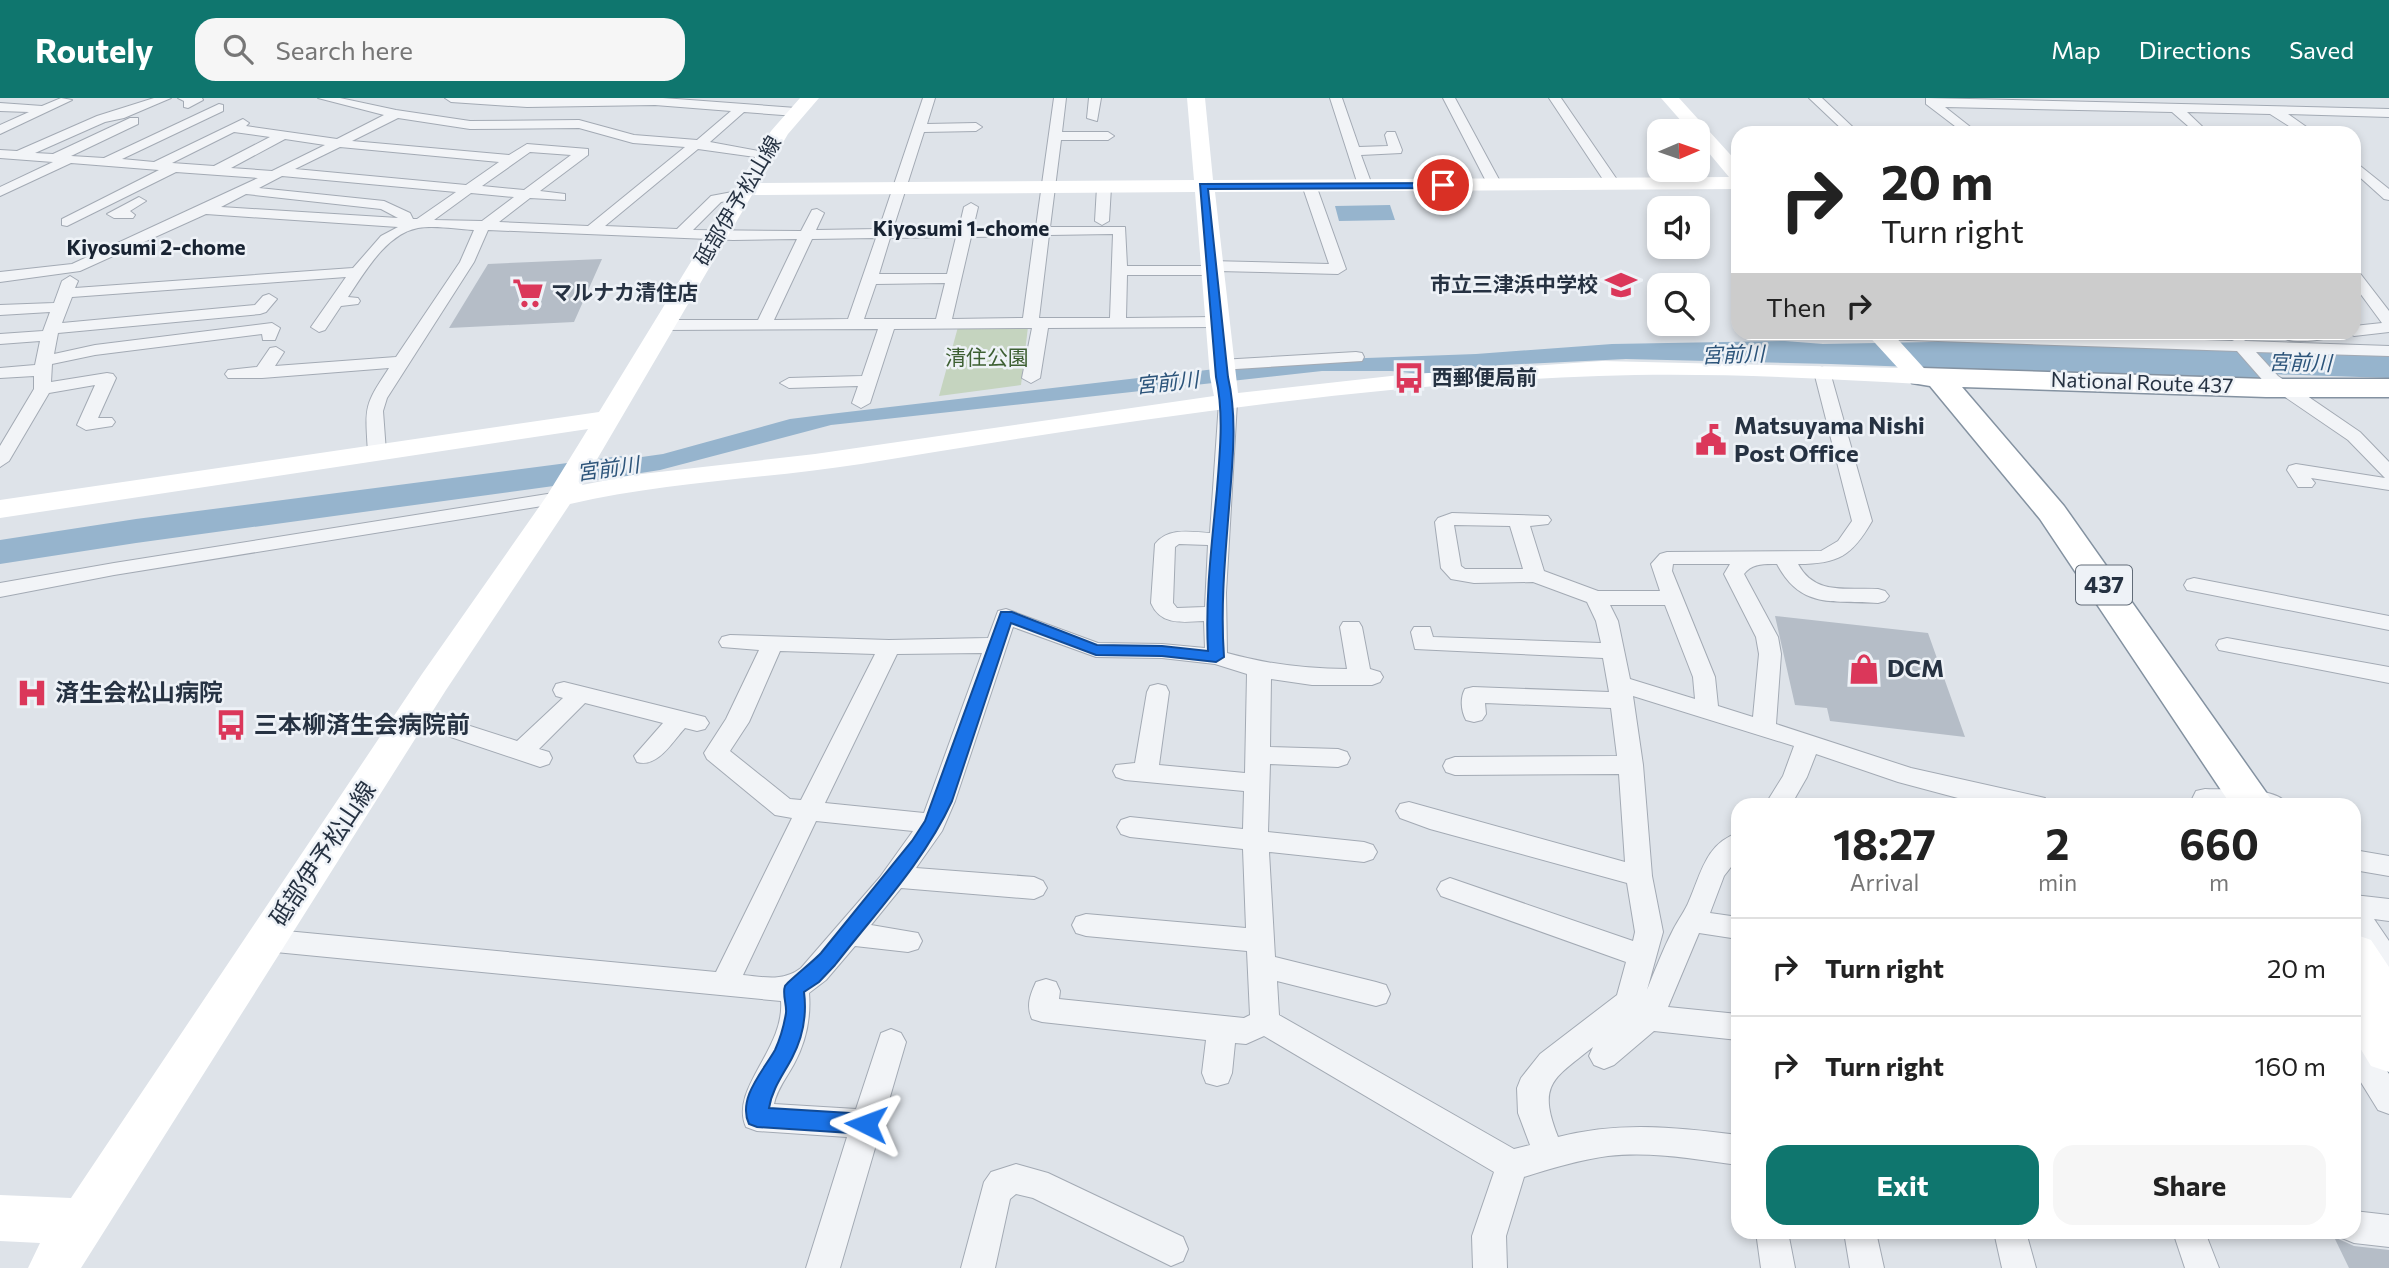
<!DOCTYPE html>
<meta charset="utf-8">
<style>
body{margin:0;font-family:Commissioner,"Noto Sans JP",sans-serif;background:#f6f6f6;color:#222;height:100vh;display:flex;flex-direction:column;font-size:26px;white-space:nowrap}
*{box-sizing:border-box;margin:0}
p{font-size:23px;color:#767676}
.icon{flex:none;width:38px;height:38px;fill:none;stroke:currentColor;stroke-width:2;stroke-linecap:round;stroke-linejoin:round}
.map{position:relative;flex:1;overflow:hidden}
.side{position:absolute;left:1731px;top:700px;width:630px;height:441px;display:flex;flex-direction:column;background:#fff;border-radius:21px;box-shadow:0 4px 10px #0003}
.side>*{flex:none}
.hud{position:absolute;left:1731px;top:28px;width:630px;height:214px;border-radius:21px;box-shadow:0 4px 10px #0003;background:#fff;color:#222;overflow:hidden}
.needle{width:46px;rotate:88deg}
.fabs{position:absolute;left:1647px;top:21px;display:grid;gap:14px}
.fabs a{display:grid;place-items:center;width:63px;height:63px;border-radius:14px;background:#fff;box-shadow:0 4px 10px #0003;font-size:35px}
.pin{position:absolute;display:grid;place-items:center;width:60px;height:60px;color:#fff;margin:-30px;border:4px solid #fff;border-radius:50%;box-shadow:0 2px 7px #0007}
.me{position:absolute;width:77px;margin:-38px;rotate:273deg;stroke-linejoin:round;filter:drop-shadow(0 0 5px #0008)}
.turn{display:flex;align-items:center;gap:24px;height:147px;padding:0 35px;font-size:32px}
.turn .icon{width:91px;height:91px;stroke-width:2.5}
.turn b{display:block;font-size:49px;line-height:60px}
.then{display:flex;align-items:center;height:66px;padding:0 35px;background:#0003;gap:14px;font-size:26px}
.eta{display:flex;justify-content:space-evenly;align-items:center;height:119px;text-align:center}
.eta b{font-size:42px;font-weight:700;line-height:49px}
.button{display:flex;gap:14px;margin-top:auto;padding:14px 35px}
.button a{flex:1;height:80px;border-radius:21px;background:#0f766e;color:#fff;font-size:28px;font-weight:700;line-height:80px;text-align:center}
.button a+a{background:#f6f6f6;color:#222}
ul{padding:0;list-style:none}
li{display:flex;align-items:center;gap:21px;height:98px;padding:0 35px;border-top:2px solid #e0e0e0}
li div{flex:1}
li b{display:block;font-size:26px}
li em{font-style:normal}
header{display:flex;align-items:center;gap:42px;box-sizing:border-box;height:98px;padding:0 35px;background:#0f766e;color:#fff}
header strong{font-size:33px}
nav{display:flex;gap:38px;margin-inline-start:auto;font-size:24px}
.search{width:490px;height:63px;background:#f6f6f6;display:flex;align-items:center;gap:18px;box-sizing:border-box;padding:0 24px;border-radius:21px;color:#767676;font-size:26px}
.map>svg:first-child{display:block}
</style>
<header>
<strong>Routely</strong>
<div class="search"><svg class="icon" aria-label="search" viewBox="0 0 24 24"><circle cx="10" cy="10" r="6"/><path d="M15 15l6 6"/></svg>Search here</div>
<nav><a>Map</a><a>Directions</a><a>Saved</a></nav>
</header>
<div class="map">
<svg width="2389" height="1170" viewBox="0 0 2389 1170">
<rect width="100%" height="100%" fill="#dee3e9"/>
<path fill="#c5d4bf" d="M958,229H1028L1021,287L939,298Z"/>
<path fill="#96b4cd" d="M1390,107L1395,122L1339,123L1335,108Z
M1785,243L1823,246L1984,243L2389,258V280L2267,276L2265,282L1831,266L1626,261L1501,267L1422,276L1391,273H1322L831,327L660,372L583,384L592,366L663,356L790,321L830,316L1241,268L1312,262L1476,256L1612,246Z"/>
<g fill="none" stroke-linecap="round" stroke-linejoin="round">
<path fill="#96b4cd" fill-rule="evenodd" d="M621,358L634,361L640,369L634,377L136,445L0,466V442L136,421Z"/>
</g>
<path fill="#b5bdc7" d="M602,161L574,224L449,230L488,166Z
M1775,518L1928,535L1965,639L1830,623L1827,610L1795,607Z
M2334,1139L2354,1148L2389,1152V1170H2349Z"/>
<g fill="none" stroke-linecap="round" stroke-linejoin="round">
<defs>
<path id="street" d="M61,0L72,2L0,36V27L29,14L0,13V5L42,8Z
M154,0H171L124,20L105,24L35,55L53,56L130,20H138V26L71,58L104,60L219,6L223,7V13L122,61L154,64L243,21L249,25L246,28L337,41L384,17L318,0H340L396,12L470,23L579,22L634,37L697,42L731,13L655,7L527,9L451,4L445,0H663L796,10L802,14L796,18L744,14L710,44L770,55V61L698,51L605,128L677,131L711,98L743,92L748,93V99L721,104L693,132L801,133L812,112L817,111L824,115L816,132L879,131L923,0H935L927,26L976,25L982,29L976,33L924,34L893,131L959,130L964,109L971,105L978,109L973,130L1036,129L1054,0H1066L1062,34H1108L1114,38L1108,42H1061L1050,129H1125L1127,168H1203L1210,163L1329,166L1302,87L1309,83L1316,87L1346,171L1338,176L1218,173L1211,177H1127L1126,220L1216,219L1224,224L1216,229L1048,230L1040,280L1031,285L1022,280L1032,230L894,231L870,305L861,310L852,305L858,288L789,290L780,285L789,280L862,278L878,231L663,232L655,227L663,222H758L797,141L733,142L488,132L474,164L387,300L383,313L386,354L384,358L377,360L368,354C365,308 364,308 389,270L262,280H228L225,276L228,272L257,269L270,250L276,249L284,254L275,268L396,259L460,164L474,132C457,131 435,127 418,130C386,136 365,174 348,199L358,200L360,203L358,206L341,208L325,232L319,234L311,229L346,179L72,199L62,225L255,207L263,198L269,196L277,201L266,214L260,216L58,235L54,256L95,247L272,225L280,230L275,242H263L262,236L95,257L52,266L51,284L107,275L113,276L116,280L98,320H112L115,324L112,328L86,332L77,327L95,287L49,295L9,363L0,369V348L34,291V278L0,280V270L35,267L40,243L0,246V236L43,233L50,214L0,217V207L54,205L62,183L70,178L78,183L75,190L353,170L381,138L398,129L206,116L80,173L0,184V174L72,166L258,80L176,74L67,128L62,127V121L159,72L71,65L0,98V89L53,64L0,60V52L17,53L97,18ZM398,20L470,31L579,30L633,45L685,49L588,128L499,124L530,100L565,102V96L540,93L588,57V51L527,46L509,57L352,43ZM234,34L270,39L214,68L172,65ZM285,41L325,47L272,73L231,70ZM340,49L499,64L466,87L295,71ZM530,54L571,57L524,92L482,88ZM282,78L456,94L417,121H413L410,115L384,103L259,90ZM471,95L514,99L482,123L434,122ZM246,96L381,111L398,120L221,109ZM1113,136L1110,220H1039L1049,137ZM1034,138L1023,220L952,221L971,139ZM956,139L947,176H879L890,140ZM876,140L848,221L774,222L812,141ZM945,185L936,221H864L876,186Z
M178,0H202L203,2L188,10L184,9V3Z
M1089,0H1101L1097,23L1087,20Z
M1330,0H1342L1359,49L1388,48L1385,37L1387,34H1395L1402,52L1401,55L1361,57L1372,87L1370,90L1365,91L1358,87Z
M1443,0H1455L1502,87L1500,90L1495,91L1488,87Z
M1549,0H1561L1620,86L1618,89H1608Z
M1809,0H1822L1859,35H1846Z
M1926,0L2389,11V19L2288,16L2315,35H2300L2270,16L2187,14L2209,35H2196L2172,14L1945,9L1978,35H1964L1926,6Z
M2354,63L2389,91V102L2384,101L2354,74Z
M1104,85L1111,89L1109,123L1102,127L1095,123L1097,89Z
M139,99L146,103L130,113L135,117L133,120H114L107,116Z
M2354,172L2359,174L2389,213V234L2354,238L2347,234H2354V228L2382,225L2354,187Z
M1872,234H1981L2232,243L2239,240L2246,243L2389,248V258L2256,254L2278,278L2360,334L2389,364V392L2311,380L2315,385L2312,389H2298L2287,372L2289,368L2296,366L2385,380L2348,342L2266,286L2237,253L1879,241L1873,239Z
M2282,235V234H2340C2330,243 2289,247 2280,238Z
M1356,254L1362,255L1364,259L1362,263L1220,272L1212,267L1220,262Z
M1822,269L1830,274L1872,423C1852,458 1838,466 1798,466C1815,498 1847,489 1878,491L1885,493L1889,498L1885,503L1878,505C1834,502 1801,512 1777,466C1765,466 1752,465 1744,476L1778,539L1781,556L1776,626L1911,670L2045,700L2049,707H1984L1898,684L1816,656L1807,679L1791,707H1765L1783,678L1794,648L1633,598L1643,667L1652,778L1663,834L1647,892C1655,872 1663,851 1673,832C1678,822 1685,813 1689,803C1701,776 1706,745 1738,735V760L1724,778L1710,815L1738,819V841L1699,835L1668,909L1738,916V942L1654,933L1614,967L1604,971L1594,967L1589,958L1593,949C1553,981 1537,986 1558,1039C1619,1023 1676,1029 1738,1037V1067C1695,1061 1651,1053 1608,1058C1579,1062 1552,1070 1524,1079L1506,1138L1507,1170H1473L1472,1138L1494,1074L1264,938L1246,946L1235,945L1232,975L1228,985L1217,988L1206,985L1202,975L1206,942L1042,924L1032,921C1026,908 1030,897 1036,884L1046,881L1056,884L1060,893L1059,901L1244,920L1250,917L1247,853L1086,838L1076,835L1072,827L1076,819L1086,816L1246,830L1243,751L1130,739L1121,736L1117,729L1121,722L1130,719L1243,731L1244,693L1125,682L1116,679L1113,673L1116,667L1135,665L1147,594L1150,588L1158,586L1166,588L1169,594L1159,667L1245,675L1247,576L1215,566L1162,560L1096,559L1013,529L955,703L942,733L916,770L1034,779L1043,783L1047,790L1043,797L1034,801L901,790L871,827L918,835L922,843L918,851L908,854L855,848L826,882L809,895C811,919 806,944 794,966C787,979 777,991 774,1006L856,1011L881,935L891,931L901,935L906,944L840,1170H806L847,1039L757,1033L746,1029C729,991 785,951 781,903L265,853L255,850L251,842L255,834L265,831L716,874L792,720L775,717L707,661L704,655L726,621L759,552L722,549L719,544L722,539L730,537L889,542L988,540L998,513L1006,511L1098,545L1162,546L1205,550L1204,523C1183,524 1161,528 1151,505L1155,446C1168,429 1191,434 1210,435L1219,304L1228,299L1237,304L1226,495L1227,555C1267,566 1306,571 1347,571L1340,529L1343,524H1359L1362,529L1370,571L1380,574L1383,579L1380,584L1372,587H1312L1271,581L1270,649L1338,651L1347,654L1350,660L1347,666L1338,669L1270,666L1268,734L1364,744L1373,747L1377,754L1373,761L1364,764L1269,754L1275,859L1376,884L1386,887L1390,896L1386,905L1376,908L1277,883L1279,917L1514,1051L1530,1047L1518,1015L1517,990L1521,980L1540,956L1617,897L1626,864L1441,798L1437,791L1441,784L1450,780L1633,843L1635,834L1627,785L1430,731L1400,720L1396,713L1400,706L1409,704L1625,764L1619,676L1455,677L1446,674L1443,668L1446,662L1455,659L1617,658L1611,610L1485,605L1486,616L1482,622L1474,624L1466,622C1461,613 1460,600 1465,591L1473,589L1609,594L1603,560L1415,551L1411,534L1414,529H1430L1433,539L1601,545L1596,523L1587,504L1533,484L1474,485L1451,481L1441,470L1435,424L1438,420L1452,415L1548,418L1551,422L1548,426L1530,428L1544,473L1598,493H1660L1651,466L1660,456L1667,454L1821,453L1838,443L1852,423L1814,274ZM1454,427L1510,428L1523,471H1465L1461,468ZM1179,446L1208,447L1205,509L1177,510L1173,505L1175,449ZM1673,466H1730L1724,476L1756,539L1759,556L1753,619L1718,608L1715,579L1672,473ZM1610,507H1665L1693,579L1695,601L1630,581L1618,523ZM780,553L875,556L801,702L790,701L730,653L749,624ZM982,555L924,715L825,705L897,556ZM816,723L913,733L880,779L801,870C783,884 764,879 743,877Z
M560,394L567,396L570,400L567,404L114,477L0,499V485L114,465Z
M2194,480L2389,518V532L2187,492L2184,487L2187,482Z
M2227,540L2389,569V585L2219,552L2216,547L2219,542Z
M564,584L697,617L705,619L709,625L705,631L697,633L685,630C672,644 658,670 637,664L634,658L663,625L585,605L539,651L549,654L552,660L549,666L540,669L406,624L402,618L406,612L414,610L517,643L563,600L556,598L553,592L556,586Z
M2205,691C2226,692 2277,688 2288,707H2189L2196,693Z
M2354,752L2389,758V778L2354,772Z
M2354,797L2389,801V823L2374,821L2389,843V877L2379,873L2354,836Z
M2354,934L2364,938L2389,976V1016L2378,1012L2354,973Z
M1016,1066L1048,1075L1183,1139L1188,1151L1183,1163L1171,1168L1033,1100L1016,1096L1010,1101L995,1170H961L984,1084L991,1074Z
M2354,1113L2389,1117V1149L2354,1145L2342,1140L2340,1134H2354Z
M1756,1134H1788L1795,1170H1761Z
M1844,1134H1876L1884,1170H1850Z
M1994,1134H2026L2036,1170H2002Z
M2173,1134H2205L2219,1170H2185Z"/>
<path id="highway" d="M1922,270L2266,281H2389V299H2266L1962,289L2064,408L2275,707H2231L2040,421L1930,288L1912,285L1908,279L1912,273Z
M2354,836L2371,842L2389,869V974L2371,968L2354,940Z"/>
</defs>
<use href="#street" stroke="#a3aab4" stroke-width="2"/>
<use href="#highway" stroke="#8492a1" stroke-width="3"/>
<use href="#street" fill="#f2f4f7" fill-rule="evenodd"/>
<path fill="#fff" fill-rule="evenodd" d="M800,0H819L788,36L759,85L1194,82L1187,0H1205L1213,82L1729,79L1698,42V33H1690L1661,0H1679L1738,65V91L1215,94L1238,295L1400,277L1602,263L1898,270L1865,234H1891L1932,279L1929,284L1920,286C1814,280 1705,274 1599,278C1351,287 1105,326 861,366C764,381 666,384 570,406L446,592L81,1170H28L40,1145L0,1143V1097L71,1100L422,576L546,399L588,331L0,420V402L599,314L771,33ZM1195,94L1210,279L1214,298L815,356L633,377L582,387L752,97Z"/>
<use href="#highway" fill="#fff" fill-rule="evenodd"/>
</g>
<path fill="#1a73e8" stroke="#114b97" stroke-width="2" d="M1447,85V89L1443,90L1208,91L1228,279C1237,318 1233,357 1230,397C1226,451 1220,504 1224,559L1216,564L1162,558L1096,557L1011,525L952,703C924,764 876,814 835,867L819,884L804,894C807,917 803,939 792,960C783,977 772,991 769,1010L866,1016L874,1019L877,1026L874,1033L866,1036L757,1029L749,1026C737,1001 763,973 775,952C780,941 784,927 786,915C787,907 782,896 785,888C787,884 815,862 821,855L912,743L925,723L1001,514H1012L1097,547L1162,548L1208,553C1205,499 1212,445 1217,391C1220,353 1224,316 1216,279L1200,86Z"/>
<defs>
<symbol id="school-bare" viewBox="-9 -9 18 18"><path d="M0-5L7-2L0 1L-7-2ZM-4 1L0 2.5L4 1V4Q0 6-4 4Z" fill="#db375a" stroke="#eef2f7" stroke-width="2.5" paint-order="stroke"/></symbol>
<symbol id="supermarket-bare" viewBox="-9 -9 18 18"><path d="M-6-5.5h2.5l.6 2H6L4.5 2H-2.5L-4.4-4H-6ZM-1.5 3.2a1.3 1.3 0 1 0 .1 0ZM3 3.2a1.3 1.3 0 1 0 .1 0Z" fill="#db375a" stroke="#eef2f7" stroke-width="2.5" paint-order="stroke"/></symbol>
<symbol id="bus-bare" viewBox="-9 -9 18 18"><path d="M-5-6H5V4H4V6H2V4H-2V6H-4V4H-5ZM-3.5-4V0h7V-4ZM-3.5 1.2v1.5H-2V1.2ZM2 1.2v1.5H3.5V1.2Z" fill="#db375a" stroke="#eef2f7" stroke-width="2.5" paint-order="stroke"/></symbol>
<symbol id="civic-bare" viewBox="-9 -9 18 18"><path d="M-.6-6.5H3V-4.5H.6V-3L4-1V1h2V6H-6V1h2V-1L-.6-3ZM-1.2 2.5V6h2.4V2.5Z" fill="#db375a" stroke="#eef2f7" stroke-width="2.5" paint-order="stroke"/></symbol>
<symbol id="shop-bare" viewBox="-9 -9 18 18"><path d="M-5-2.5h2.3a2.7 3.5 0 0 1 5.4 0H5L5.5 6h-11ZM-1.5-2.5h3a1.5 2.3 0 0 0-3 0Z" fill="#db375a" stroke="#eef2f7" stroke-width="2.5" paint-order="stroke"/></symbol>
<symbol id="hospital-bare" viewBox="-9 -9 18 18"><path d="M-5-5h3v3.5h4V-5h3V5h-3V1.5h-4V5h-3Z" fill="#db375a" stroke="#eef2f7" stroke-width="2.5" paint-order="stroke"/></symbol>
</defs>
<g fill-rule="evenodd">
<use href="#school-bare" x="1599" y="165" width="44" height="44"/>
<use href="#supermarket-bare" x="506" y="173" width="44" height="44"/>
<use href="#bus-bare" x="1387" y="258" width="44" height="44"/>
<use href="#civic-bare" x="1689" y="320" width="44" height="44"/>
<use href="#shop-bare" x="1842" y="549" width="44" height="44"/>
<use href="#hospital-bare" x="10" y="573" width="44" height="44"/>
<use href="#bus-bare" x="209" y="605" width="44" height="44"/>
</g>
<g text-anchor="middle" stroke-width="5" stroke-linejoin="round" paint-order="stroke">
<g font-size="21" fill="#263242" stroke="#eef2f7">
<text transform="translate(738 103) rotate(-59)" y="7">砥部伊予松山線</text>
<text transform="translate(2142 285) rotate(2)" y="7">National Route 437</text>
</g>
<g font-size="21" font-weight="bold" fill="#182332" stroke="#eef2f7">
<text x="961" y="138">Kiyosumi 1-chome</text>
<text x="156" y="157">Kiyosumi 2-chome</text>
</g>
<g font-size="21" font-weight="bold" fill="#263242" stroke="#eef2f7" text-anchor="start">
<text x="1598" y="194" text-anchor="end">市立三津浜中学校</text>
<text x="551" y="202">マルナカ清住店</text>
<text x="1432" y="287">西郵便局前</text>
</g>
<g font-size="21" font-style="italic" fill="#2c547a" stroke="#eef2f7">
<text transform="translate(1733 257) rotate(-2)" y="7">宮前川</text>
<text transform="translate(2300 265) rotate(1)" y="7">宮前川</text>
<text transform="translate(1167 285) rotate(-6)" y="7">宮前川</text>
<text transform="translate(608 371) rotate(-8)" y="7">宮前川</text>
</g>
<g font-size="21" fill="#3d5f32" stroke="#eef2f7">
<text x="987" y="267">清住公園</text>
</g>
<rect fill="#eef2f7" stroke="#626c78" stroke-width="2" x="2076" y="467.5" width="56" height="39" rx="5"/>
<g font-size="23" font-weight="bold" fill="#263242">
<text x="2104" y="495">437</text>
</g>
<g font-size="24" font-weight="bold" fill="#263242" stroke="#eef2f7" text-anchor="start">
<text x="1734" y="336">Matsuyama Nishi<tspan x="1734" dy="28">Post Office</tspan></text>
<text x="1887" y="579">DCM</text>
<text x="55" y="603">済生会松山病院</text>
<text x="254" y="635">三本柳済生会病院前</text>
</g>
<g font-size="24" fill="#263242" stroke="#eef2f7">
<text transform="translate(323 756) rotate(-56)" y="8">砥部伊予松山線</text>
</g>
</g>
</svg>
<div class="fabs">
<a><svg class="needle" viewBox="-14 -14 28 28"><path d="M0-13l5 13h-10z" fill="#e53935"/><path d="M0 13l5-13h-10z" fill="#767676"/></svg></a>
<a><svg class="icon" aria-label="sound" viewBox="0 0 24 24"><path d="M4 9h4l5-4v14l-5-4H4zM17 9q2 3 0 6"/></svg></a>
<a><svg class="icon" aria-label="search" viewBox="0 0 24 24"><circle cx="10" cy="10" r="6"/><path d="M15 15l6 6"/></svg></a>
</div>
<div class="pin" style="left:1443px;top:87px;background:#d93025"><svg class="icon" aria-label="arrive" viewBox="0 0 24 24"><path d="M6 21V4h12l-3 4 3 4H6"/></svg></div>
<svg class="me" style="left:866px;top:1026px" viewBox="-20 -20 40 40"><path d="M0-17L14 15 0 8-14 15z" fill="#1a73e8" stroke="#fff" stroke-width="4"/></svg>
<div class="hud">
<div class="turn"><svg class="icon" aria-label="right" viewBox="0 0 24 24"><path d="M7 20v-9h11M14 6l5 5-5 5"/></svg><div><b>20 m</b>Turn right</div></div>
<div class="then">Then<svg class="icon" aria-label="right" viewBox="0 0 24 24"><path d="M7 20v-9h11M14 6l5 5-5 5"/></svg></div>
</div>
<section class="side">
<div class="eta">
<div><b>18:27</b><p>Arrival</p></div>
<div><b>2</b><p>min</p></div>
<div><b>660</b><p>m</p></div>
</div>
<ul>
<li><svg class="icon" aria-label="right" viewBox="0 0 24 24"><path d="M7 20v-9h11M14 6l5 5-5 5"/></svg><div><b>Turn right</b></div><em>20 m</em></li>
<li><svg class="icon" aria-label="right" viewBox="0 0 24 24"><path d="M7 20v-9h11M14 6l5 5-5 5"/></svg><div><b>Turn right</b></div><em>160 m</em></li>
</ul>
<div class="button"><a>Exit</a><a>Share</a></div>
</section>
</div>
